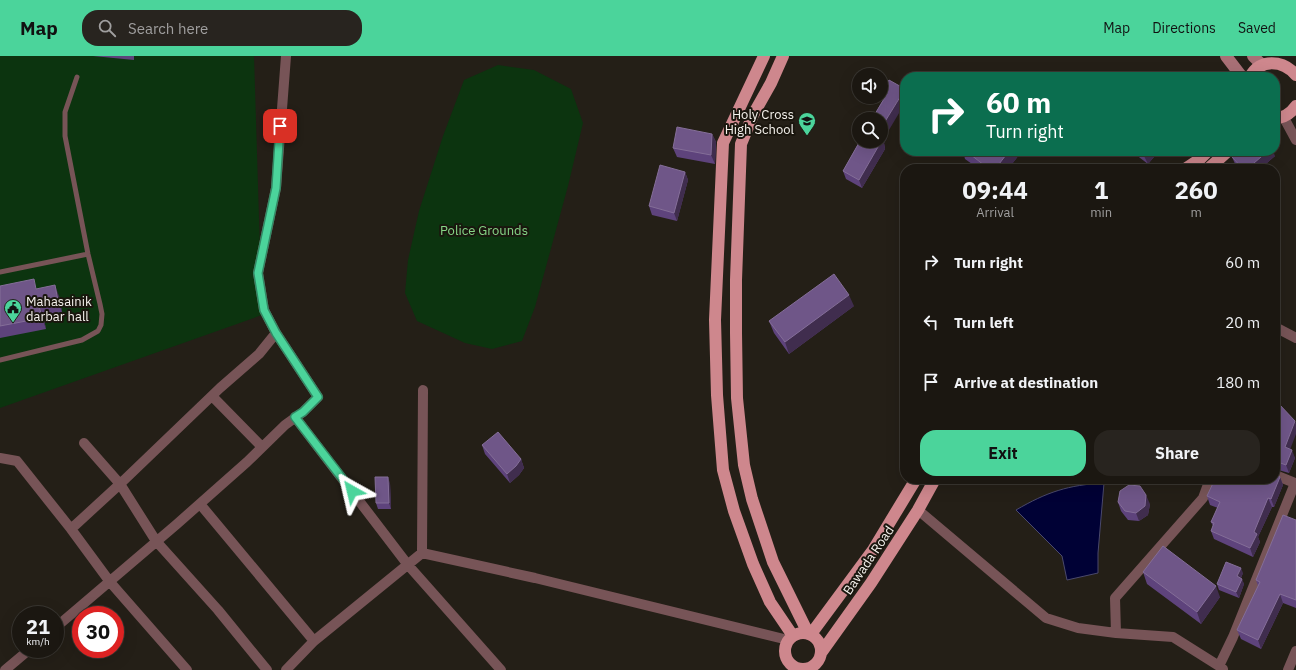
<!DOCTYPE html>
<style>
body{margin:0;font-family:"IBM Plex Sans",sans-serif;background:#28241f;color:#f1f3f6;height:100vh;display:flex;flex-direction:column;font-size:15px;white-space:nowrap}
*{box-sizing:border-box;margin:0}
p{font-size:13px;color:#a09f9f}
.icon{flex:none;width:22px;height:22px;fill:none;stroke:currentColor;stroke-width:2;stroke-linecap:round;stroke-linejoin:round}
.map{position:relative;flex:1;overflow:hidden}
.sheet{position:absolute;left:900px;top:108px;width:380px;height:320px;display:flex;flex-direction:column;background:#1b1711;border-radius:16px;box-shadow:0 4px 16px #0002,0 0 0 1px #393631}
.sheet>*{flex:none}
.guide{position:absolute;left:900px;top:16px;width:380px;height:84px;border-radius:16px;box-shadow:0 4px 16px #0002,0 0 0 1px #393631;background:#0b6e4f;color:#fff;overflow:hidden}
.controls{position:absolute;left:852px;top:12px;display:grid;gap:8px}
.controls a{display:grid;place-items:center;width:36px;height:36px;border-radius:50%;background:#1b1711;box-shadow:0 4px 16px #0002,0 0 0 1px #393631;font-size:20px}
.speed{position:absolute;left:12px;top:550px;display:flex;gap:8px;font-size:20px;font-weight:700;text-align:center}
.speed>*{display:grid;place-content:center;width:52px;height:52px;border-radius:50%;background:#1b1711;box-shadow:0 4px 16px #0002,0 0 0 1px #393631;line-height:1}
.speed small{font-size:10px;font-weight:400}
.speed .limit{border:6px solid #d22;background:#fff;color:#111}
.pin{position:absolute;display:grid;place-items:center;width:34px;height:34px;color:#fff;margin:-17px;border-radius:8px;box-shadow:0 2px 6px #0006}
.me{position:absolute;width:44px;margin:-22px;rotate:323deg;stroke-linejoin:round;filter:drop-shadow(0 0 3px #0008)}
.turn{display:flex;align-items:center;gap:14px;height:84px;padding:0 20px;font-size:18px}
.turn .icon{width:52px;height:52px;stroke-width:2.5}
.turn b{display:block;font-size:28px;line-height:34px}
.eta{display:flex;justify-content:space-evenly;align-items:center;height:68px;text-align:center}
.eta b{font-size:24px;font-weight:700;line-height:28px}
.primary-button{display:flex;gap:8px;margin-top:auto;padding:8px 20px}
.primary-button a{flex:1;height:46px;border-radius:16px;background:#4bd49b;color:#111;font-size:16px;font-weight:700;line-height:46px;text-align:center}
.primary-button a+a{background:#28241f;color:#f1f3f6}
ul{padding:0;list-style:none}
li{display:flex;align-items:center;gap:12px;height:60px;padding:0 20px}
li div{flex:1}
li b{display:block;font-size:15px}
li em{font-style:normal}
header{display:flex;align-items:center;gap:24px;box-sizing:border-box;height:56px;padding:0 20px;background:#4bd49b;color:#111}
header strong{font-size:19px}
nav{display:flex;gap:22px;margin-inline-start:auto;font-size:14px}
.search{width:280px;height:36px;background:#28241f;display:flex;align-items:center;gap:10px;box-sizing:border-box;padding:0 14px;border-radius:16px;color:#a09f9f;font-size:15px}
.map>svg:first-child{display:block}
</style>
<header>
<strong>Map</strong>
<div class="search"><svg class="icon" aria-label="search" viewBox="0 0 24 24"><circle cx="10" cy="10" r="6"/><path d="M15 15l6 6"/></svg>Search here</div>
<nav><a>Map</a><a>Directions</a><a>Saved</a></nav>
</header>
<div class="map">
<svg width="1296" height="614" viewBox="0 0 1296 614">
<rect width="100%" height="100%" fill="#241f17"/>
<path fill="#0c340f" d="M0,0H254L262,259L0,352Z
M498,9L534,14L571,33L583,67L568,130L535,251L522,285L492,293L465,287L417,265L405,237L408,204L419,155L443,80L464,24Z"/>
<path fill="#000135" stroke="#4a496c" d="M1104,427L1098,497V517L1067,524L1062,500L1016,454C1047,436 1068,429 1104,427Z"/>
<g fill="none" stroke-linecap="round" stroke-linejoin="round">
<path stroke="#775457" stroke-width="5" d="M0,216L88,198
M0,304L82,284L98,275L101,269L102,258L100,248L88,198L65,80V56L77,21"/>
<path stroke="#775457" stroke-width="10" d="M1283,60L1296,84
M1275,271L1296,282
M212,340L262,391
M295,361L408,509L501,614
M84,387L120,428L156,485L218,554L267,614
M0,402L17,405L71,473L110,526L187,614
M200,448L314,585
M918,454L1046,562L1078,572L1116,577L1173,581L1219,610
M71,473L120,428L220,332L259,298L276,277
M422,497L535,522L788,584
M55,572L177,468L247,406L285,369L303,356L318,341L276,277L264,254L258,217L276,132L286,0
M1116,577L1115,542L1203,442L1210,423
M1223,613L1219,610L1233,581L1295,427L1275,419
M5,614L30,593
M286,614L314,585L422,497L423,334
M1288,614L1296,595"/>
<path stroke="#a87076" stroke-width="12" d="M1226,0L1242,21
M1253,0L1262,9"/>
<path stroke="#ce878d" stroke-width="12" d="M764,0L723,87L715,264L717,339L723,414L734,455L753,508L770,546L793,580
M783,0L771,27L753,59L741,88L736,224V277L737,342L744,409L752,443L773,506L808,577
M1250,21C1260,2 1283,4 1296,19
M1275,62C1284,62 1291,57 1296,50
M1185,113L1200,103L1208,95
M1208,113L1228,95
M785 595a18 18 0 1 1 36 0a18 18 0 1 1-36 0Z
M811,578L873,494L916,423
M821,597L871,527L918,454L935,423"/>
</g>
<path fill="#5e437c" d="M93,0H134V4Z
M889,24L886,79L887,82L884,87L885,93L862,132L846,123L843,115L885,40L883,34Z
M712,78L716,86L715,108L677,101L673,92Z
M963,95H1018V96L1019,99L1008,113H979L965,103Z
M1131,95H1159L1148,108Z
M1244,96L1275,100L1260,113H1238L1236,110L1232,101Z
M685,116L688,124L677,165L652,159L649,150Z
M0,230L37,233L59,240L62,256L43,259L46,273L0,282Z
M854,250L789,298L774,277L769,265Z
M1275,346L1290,393L1295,402L1289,417L1275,413Z
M482,389L521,403L524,412L519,419L510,427L485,398Z
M1280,421L1283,429L1274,451H1272L1258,481L1260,486L1253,501L1214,483L1211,475L1213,470L1211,466L1218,452L1210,449L1207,440Z
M390,427L391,453H378L376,447Z
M1118,446L1150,448L1148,459L1139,465L1128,464L1121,455Z
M1296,464V552L1283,547L1261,593L1241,583L1237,574L1258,530L1256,524Z
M1143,516L1220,541L1201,568L1147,528Z
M1243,517L1241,522L1244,528L1239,542L1219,534L1217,528Z"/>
<path fill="#402d4e" d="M905,33V47L886,79L887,82L884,87L885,93L862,132L859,124L881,78V72Z
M712,78L716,86L715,108L711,99Z
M1009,95H1018V96L1019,99L1008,113H996V112Z
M1149,95H1159L1148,108L1144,100Z
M1268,95H1273L1275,100L1260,113H1247Z
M685,116L688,124L677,165L674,157Z
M55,229L59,240L62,256L58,245Z
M849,239L854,250L789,298L785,286Z
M39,249L43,259L46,273L42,262Z
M1295,365L1296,367V378L1288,399L1285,391Z
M1292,394L1295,402L1289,417L1286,409Z
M521,403L524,412L519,419L510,427L507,418Z
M388,421L390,427L391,453L389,447Z
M1280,421L1283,429L1274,451L1271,443Z
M1146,439L1150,448L1148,459L1139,465L1136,457Z
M1268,442L1272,451L1258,481L1260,486L1253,501L1250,492L1254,476Z
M1241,512L1243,517L1239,526L1237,520Z
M1242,523L1244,528L1239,542L1236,536Z
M1216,530L1220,541L1201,568L1197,556Z
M1280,538L1283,547L1261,593L1258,584Z"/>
<path fill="#6f5688" stroke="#846e98" d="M1181,19L1183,21H1179Z
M889,24L905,33L881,72L884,73L881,78V63H872L887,38L883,34Z
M677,71L712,78L711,99L673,92Z
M881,78L882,84L859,124L843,115L860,85H881Z
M966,95H1009L996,112L993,110L991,113H989Z
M1138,95H1149L1144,100Z
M1239,95H1243L1244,96L1245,95H1268L1247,113H1243L1232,101Z
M660,109L685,116L674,157L649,150Z
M834,218L849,239L785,286L769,265Z
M34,223L36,233L55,229L58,245L39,249L42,262L0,270V230Z
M1275,346L1279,348L1295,365L1285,391L1292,394L1286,409L1275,405Z
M498,376L521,403L516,410L507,418L482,389Z
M1275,419L1280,421L1271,443L1268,442L1254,476L1257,478L1250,492L1211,475L1214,467L1211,466L1220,446L1207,440L1215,423H1275Z
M375,421H388L389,447H376Z
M1129,429L1140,430L1146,439L1145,450L1136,457L1125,455L1118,446L1120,435Z
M1283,459L1296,464V544L1280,538L1258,584L1237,574L1260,526L1256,524Z
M1163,490L1216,530L1197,556L1143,516Z
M1226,506L1241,512L1237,520L1242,523L1236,536L1217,528Z"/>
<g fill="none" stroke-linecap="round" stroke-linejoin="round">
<defs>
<path id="route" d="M280,70L276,132L258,217L264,254L276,277L318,341L303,356L295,361L352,435"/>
</defs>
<use href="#route" stroke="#318a65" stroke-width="10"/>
<use href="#route" stroke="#4bd49b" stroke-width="7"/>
</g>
<defs>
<symbol id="school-pin" viewBox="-11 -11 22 30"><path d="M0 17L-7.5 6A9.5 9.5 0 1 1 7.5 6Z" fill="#4bd49b" stroke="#1a160e"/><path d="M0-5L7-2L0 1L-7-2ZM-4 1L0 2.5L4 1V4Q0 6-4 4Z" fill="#111"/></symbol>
<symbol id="civic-pin" viewBox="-11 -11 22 30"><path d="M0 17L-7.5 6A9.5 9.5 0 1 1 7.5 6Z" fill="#4bd49b" stroke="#1a160e"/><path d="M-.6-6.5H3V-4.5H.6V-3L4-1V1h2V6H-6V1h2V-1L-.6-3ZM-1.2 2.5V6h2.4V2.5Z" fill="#111"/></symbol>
</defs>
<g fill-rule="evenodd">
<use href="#school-pin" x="797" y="55" width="20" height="27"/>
<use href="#civic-pin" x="3" y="242" width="20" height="27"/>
</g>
<g text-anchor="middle" stroke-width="4" stroke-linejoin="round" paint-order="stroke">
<g font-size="13" fill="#f5f2ed" stroke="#1a160e" text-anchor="end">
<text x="794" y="63">Holy Cross<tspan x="794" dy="15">High School</tspan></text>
<text x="26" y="250" text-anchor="start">Mahasainik<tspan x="26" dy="15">darbar hall</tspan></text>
</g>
<g font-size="13" fill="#86d687" stroke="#1a160e">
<text x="484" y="179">Police Grounds</text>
</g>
<g font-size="13" fill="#f5f2ed" stroke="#1a160e">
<text transform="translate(868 504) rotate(-56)" y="5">Bawada Road</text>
</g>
</g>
</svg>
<div class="controls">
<a><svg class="icon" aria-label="sound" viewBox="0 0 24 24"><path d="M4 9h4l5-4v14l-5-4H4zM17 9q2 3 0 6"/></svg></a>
<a><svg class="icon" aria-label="search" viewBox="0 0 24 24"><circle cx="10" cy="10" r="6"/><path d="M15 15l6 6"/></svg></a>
</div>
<div class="speed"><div>21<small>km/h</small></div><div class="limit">30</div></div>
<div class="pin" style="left:280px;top:70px;background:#d93025"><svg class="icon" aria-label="arrive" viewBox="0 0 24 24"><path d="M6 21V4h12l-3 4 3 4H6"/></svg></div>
<svg class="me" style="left:352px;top:435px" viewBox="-20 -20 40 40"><path d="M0-17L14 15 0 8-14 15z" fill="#4bd49b" stroke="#fff" stroke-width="4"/></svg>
<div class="guide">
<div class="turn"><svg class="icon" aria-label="right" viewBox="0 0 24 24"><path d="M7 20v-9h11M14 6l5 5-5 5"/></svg><div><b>60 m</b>Turn right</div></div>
</div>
<section class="sheet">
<div class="eta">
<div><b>09:44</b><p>Arrival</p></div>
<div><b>1</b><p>min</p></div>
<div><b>260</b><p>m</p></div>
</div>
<ul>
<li><svg class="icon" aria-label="right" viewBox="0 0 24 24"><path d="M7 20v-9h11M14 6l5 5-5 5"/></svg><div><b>Turn right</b></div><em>60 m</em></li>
<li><svg class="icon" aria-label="left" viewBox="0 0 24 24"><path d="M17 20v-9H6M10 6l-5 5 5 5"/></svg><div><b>Turn left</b></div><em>20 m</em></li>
<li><svg class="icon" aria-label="arrive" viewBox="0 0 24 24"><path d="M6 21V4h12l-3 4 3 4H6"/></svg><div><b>Arrive at destination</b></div><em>180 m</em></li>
</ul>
<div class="primary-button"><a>Exit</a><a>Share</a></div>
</section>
</div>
